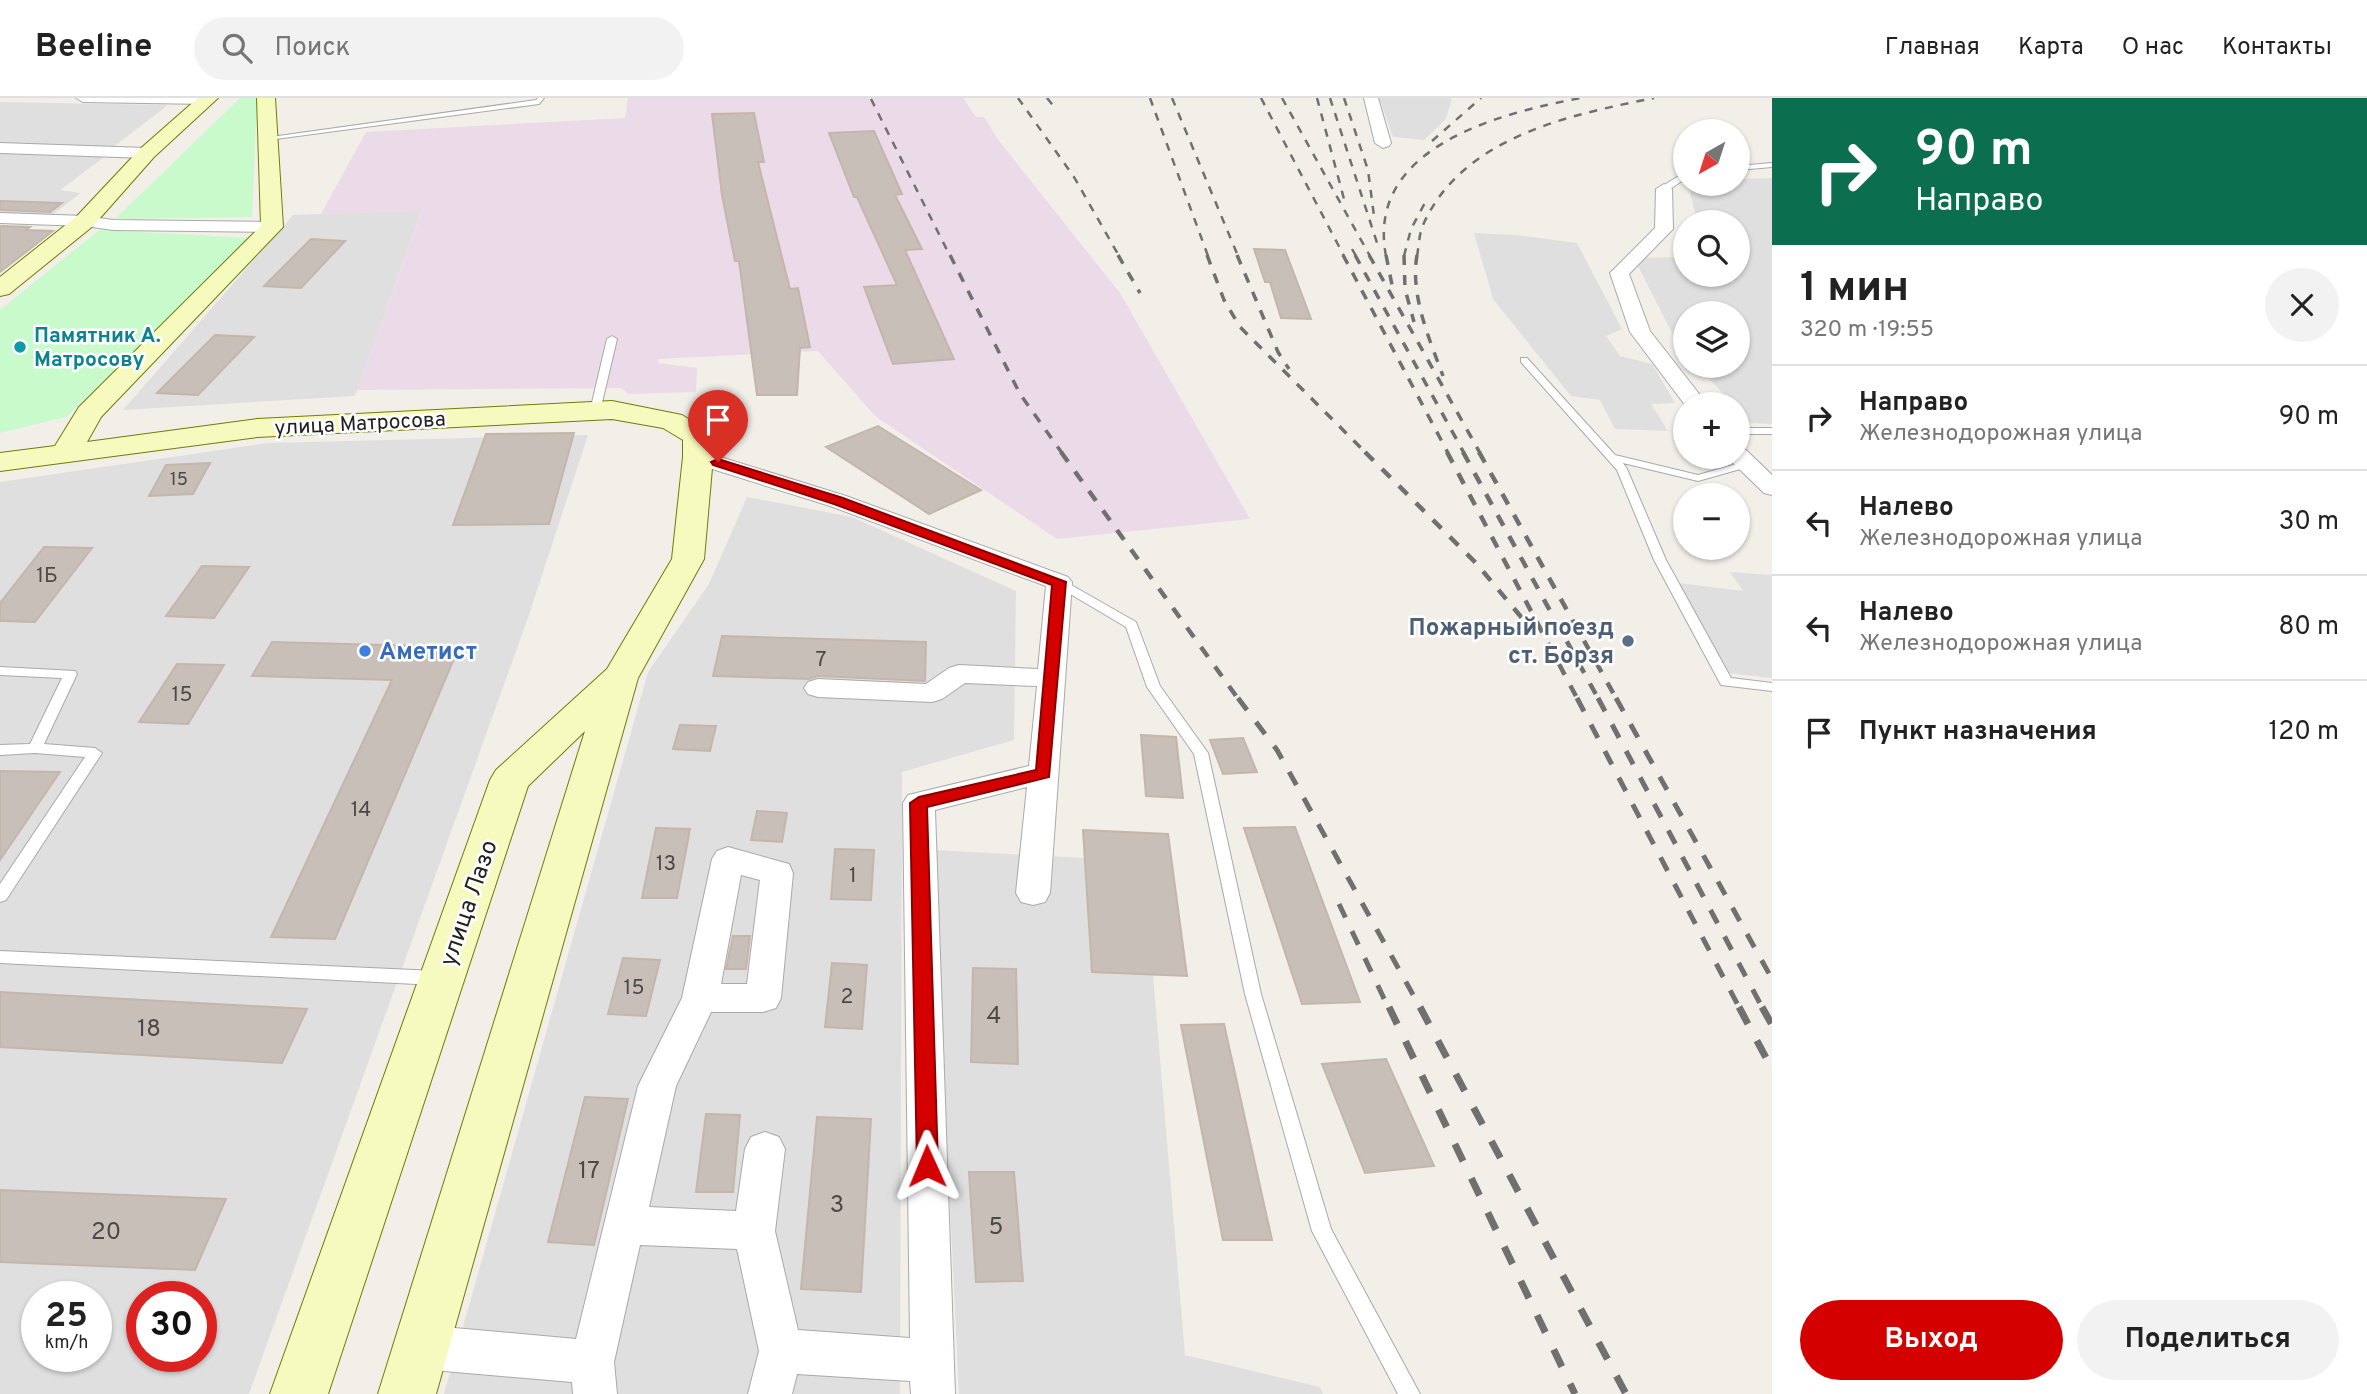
<!DOCTYPE html>
<html lang="ru">
<meta charset="utf-8">
<style>
body{margin:0;font-family:Overpass,sans-serif;background:#f2f2f2;color:#222;height:100vh;display:flex;flex-direction:column;font-size:26px;white-space:nowrap}
*{box-sizing:border-box;margin:0}
p{font-size:23px;color:#767676}
.icon{flex:none;width:38px;height:38px;fill:none;stroke:currentColor;stroke-width:2;stroke-linecap:round;stroke-linejoin:round}
.map{position:relative;flex:1;overflow:hidden}
.details{display:flex;flex-direction:column;background:#fff;width:595px}
.details>*{flex:none}
.guide{background:#0b6e4f;color:#fff;overflow:hidden}
.needle{width:46px;rotate:219deg}
.tools{position:absolute;left:1673px;top:21px;display:grid;gap:14px}
.tools a{display:grid;place-items:center;width:77px;height:77px;border-radius:50%;background:#fff;box-shadow:0 2px 5px #0004;font-size:35px}
.speed{position:absolute;left:21px;top:1183px;display:flex;gap:14px;font-size:35px;font-weight:700;text-align:center}
.speed>*{display:grid;place-content:center;width:91px;height:91px;border-radius:50%;background:#fff;box-shadow:0 2px 5px #0004;line-height:1}
.speed small{font-size:18px;font-weight:400}
.speed .limit{border:10px solid #d22;background:#fff;color:#111}
.pin{position:absolute;display:grid;place-items:center;width:60px;height:60px;color:#fff;margin:-72px -30px;border-radius:50% 50% 50% 0;rotate:-45deg;box-shadow:0 0 7px #0007}
.pin .icon{rotate:45deg}
.me{position:absolute;width:77px;margin:-38px;rotate:359deg;stroke-linejoin:round;filter:drop-shadow(0 0 5px #0008)}
.turn{display:flex;align-items:center;gap:24px;height:147px;padding:0 28px;font-size:32px}
.turn .icon{width:91px;height:91px;stroke-width:2.5}
.turn b{display:block;font-size:49px;line-height:60px}
.round{display:grid;place-items:center;flex:none;width:74px;height:74px;border-radius:37px;background:#f2f2f2}
.headline{display:flex;align-items:center;justify-content:space-between;height:119px;padding:0 28px}
h1{font-size:42px;font-weight:700;line-height:52px}
.action{display:flex;gap:14px;margin-top:auto;padding:14px 28px}
.action a{flex:1;height:80px;border-radius:42px;background:#d40000;color:#fff;font-size:28px;font-weight:700;line-height:80px;text-align:center}
.action a+a{background:#f2f2f2;color:#222}
ul{padding:0;list-style:none}
li{display:flex;align-items:center;gap:21px;height:105px;padding:0 28px;border-top:2px solid #e0e0e0}
li div{flex:1}
li b{display:block;font-size:26px}
li em{font-style:normal}
header{display:flex;align-items:center;gap:42px;box-sizing:border-box;height:98px;padding:0 35px;background:#fff;border-bottom:2px solid #e0e0e0}
header strong{font-size:33px}
nav{display:flex;gap:38px;margin-inline-start:auto;font-size:24px}
.search{width:490px;height:63px;background:#f2f2f2;display:flex;align-items:center;gap:18px;box-sizing:border-box;padding:0 24px;border-radius:38px;color:#767676;font-size:26px}
main{display:flex;flex:1;min-height:0}
.map>svg:first-child{display:block}
</style>
<header>
<strong>Beeline</strong>
<div class="search"><svg class="icon" aria-label="search" viewBox="0 0 24 24"><circle cx="10" cy="10" r="6"/><path d="M15 15l6 6"/></svg>Поиск</div>
<nav><a>Главная</a><a>Карта</a><a>О нас</a><a>Контакты</a></nav>
</header>
<main>
<div class="map">
<svg width="1772" height="1296" viewBox="0 0 1772 1296">
<rect width="100%" height="100%" fill="#f2efe9"/>
<path fill="#e0dfdf" fill-rule="evenodd" d="M1379,0H1449L1452,1L1445,22L1424,42L1393,39Z
M0,4L168,7L112,50L0,47Z
M0,54L107,57L60,92L81,95L48,120L0,118Z
M1772,80V326L1750,325L1738,312V306H1733L1697,268H1738V215H1685V255L1677,245L1634,160L1685,159V177H1738V158H1744L1738,152V124H1697L1688,86H1738V81Z
M422,112L355,298L123,312L293,117Z
M1474,135L1516,137L1577,145L1622,231L1606,238L1620,258L1652,266L1675,305L1651,306L1668,333L1615,331L1600,302L1571,298L1493,201Z
M588,337L529,517L249,1296H0V384L268,345ZM37,1199H96V1258H37ZM142,1199H201V1258H142Z
M747,399L852,419L1016,493L1014,642L902,674L900,1296H444L648,574L709,486Z
M1730,474L1772,477V580L1727,575L1679,485L1743,493Z
M933,752L1085,760L1093,874L1153,877L1185,1257L1320,1289L1323,1296H959Z"/>
<path fill="#ebdbe8" d="M628,0H963L976,19H984L999,43L1120,195L1250,421L1057,441L875,318L818,253L659,261L658,265L697,270L696,294L629,296L621,290L357,292L422,113L321,116L366,34L625,20Z"/>
<path fill="#c8facc" d="M240,0H257L252,119L115,121Z
M99,132L252,140L66,319L0,335V212Z"/>
<path fill="#c7bfb8" stroke="#c4b6ab" stroke-width="2" d="M754,15L764,64H758L790,191L798,190L810,249L800,250L797,297H757L739,163H735L722,97L712,16Z
M874,33L902,96L895,97L922,151L905,152L954,261L893,266L864,189L897,187L857,99H854L829,35Z
M0,103L62,105L50,114L0,112Z
M0,128L30,129L26,132L53,133L0,174Z
M311,141L345,143L301,190L264,188Z
M1254,151L1285,152L1311,221L1281,220L1270,184H1265Z
M215,237L254,239L198,297L157,295Z
M878,328L981,392L929,416L826,349Z
M574,335L549,426L453,427L486,336Z
M210,365L193,396L149,398L166,367Z
M44,449L92,450L35,524L0,523V505Z
M202,468L249,469L214,520L166,518Z
M722,538L926,544L925,583L818,578L809,581L713,578Z
M272,544L459,549L335,841L271,839L392,582L252,578Z
M177,566L224,567L188,626L139,624Z
M680,627L716,628L710,653L673,651Z
M1141,637L1176,639L1183,700L1146,698Z
M1243,640L1257,674L1223,676L1210,642Z
M0,673L60,674L0,762Z
M757,713L787,715L782,744L751,742Z
M1295,729L1360,904L1302,906L1244,730Z
M656,730L690,731L677,800H642Z
M1083,732L1168,736L1187,878L1092,874Z
M835,751L874,752L871,802L831,801Z
M733,838H750L746,871H726Z
M623,860L660,862L646,918L608,916Z
M832,865L867,867L862,931L825,929Z
M973,870L1016,871L1018,966L971,964Z
M0,894L307,911L282,965L0,949Z
M1224,926L1272,1142H1223L1181,927Z
M1386,961L1434,1068L1365,1075L1322,966Z
M585,999L628,1001L594,1147L548,1144Z
M706,1016L740,1017L733,1094H696Z
M817,1019L871,1021L861,1194L801,1191Z
M969,1074H1014L1023,1183L976,1184Z
M0,1092L226,1101L195,1172L0,1164Z"/>
<g fill="none" stroke-linecap="round" stroke-linejoin="round">
<defs>
<path id="lane" d="M538,0H544L539,6L268,42L264,40L536,2Z
M1772,65V69L1738,72V68Z
M1682,76H1685V81L1667,93H1661V89Z
M612,238L617,241L600,313L595,316L590,313L607,241Z
M1521,260H1527L1615,357L1698,377L1747,363L1751,364V368L1698,383L1623,365L1627,371L1666,462L1731,580L1772,585V593L1721,587L1654,462L1617,372L1521,264Z
M1738,330H1772V336H1738Z
M1059,480L1136,524L1160,588L1208,655L1261,896L1331,1131L1420,1296H1398L1312,1133L1245,896L1194,656L1147,589L1126,529L1055,487L1053,484Z
M0,569L75,573L77,576L44,646L95,650L102,655L6,802L0,804V786L85,659L35,655L0,657V647L30,646L62,580L0,577Z
M0,853L436,873L442,875L444,880L442,885L436,887L0,865Z"/>
<path id="street" d="M76,0H213L214,2L207,6L83,4Z
M1364,0H1378L1391,45L1389,48L1383,50L1375,45Z
M0,45L147,50L155,55L147,60L0,55Z
M1664,86L1672,91L1673,131L1629,176L1650,233L1707,306L1685,307L1630,234L1610,175L1655,130L1656,91Z
M0,115L85,118L113,122L272,124L281,129L272,134L113,132L85,128L0,125Z
M1738,350L1746,352L1772,377V397L1764,395L1730,362L1728,359H1738Z
M698,352L846,398L1068,479L1072,484L1050,795L1045,804L1033,807L1021,804L1016,795L1027,689L935,712L955,1296H911L910,1283L797,1276L792,1296H748L759,1253L737,1151L640,1147L614,1264L617,1296H573L572,1284L421,1271L406,1264L399,1249L406,1234L421,1227L576,1241L638,988L682,900L712,761L717,753L728,749L789,766L793,775L781,900L776,910L763,914H711L676,988L649,1109L736,1113L745,1051L751,1039L765,1034L779,1039L785,1051L775,1133L798,1232L910,1240L903,705L908,697L1029,668L1037,588L965,585L942,601L932,604L818,599L808,596L804,590L808,584L818,581L926,586L949,570L959,567L1038,571L1046,488L830,408L690,364L686,359L690,354ZM741,777L760,782L747,886H721Z"/>
<path id="secondary" d="M198,0H218L154,59L93,128L9,196L0,198V179L77,118L140,51Z
M257,0H275L283,129L101,319L87,344L257,321L612,303L682,317L707,332L712,338L713,359L704,461L638,580L436,1296H378L585,633L528,688L328,1296H270L490,682L496,672L607,571L672,461L683,359V342L663,330L612,321L257,339L0,373V355L55,348L79,309L261,128Z"/>
</defs>
<use href="#lane" stroke="#a9a9a9" stroke-width="2"/>
<use href="#street" stroke="#a9a9a9" stroke-width="2"/>
<use href="#secondary" stroke="#707d05" stroke-width="2"/>
<use href="#lane" fill="#fff" fill-rule="evenodd"/>
<use href="#street" fill="#fff" fill-rule="evenodd"/>
<use href="#secondary" fill="#f7fabf" fill-rule="evenodd"/>
<path stroke="#707070" stroke-width="2.5" stroke-dasharray="8 8" stroke-linecap="butt" d="M1018,0L1074,79L1119,158
M1047,0L1056,11
M1150,0L1208,158
M1172,0L1238,158
M1261,0L1344,158
M1282,0L1370,158
M1317,0L1344,101
M1330,0L1379,151
M1344,0L1368,72L1374,118
M871,1L950,158
M1432,43L1481,0
M1352,151L1356,158
M1386,158C1365,49 1500,15 1581,0
M1404,158L1411,131L1427,101
M1417,158C1419,148 1419,136 1423,127C1462,39 1569,17 1654,0"/>
<path stroke="#707070" stroke-width="3.5" stroke-dasharray="10 10" stroke-linecap="butt" d="M950,157L1020,296L1062,355
M1118,157L1140,195
M1207,157L1224,202L1240,229L1366,355
M1237,157L1278,254L1289,271
M1343,157L1448,355
M1355,157L1464,355
M1369,157L1480,355
M1386,157L1392,187
M1404,157L1405,191L1414,224
M1417,157C1410,197 1429,240 1443,278"/>
<path stroke="#707070" stroke-width="4.5" stroke-dasharray="12 12" stroke-linecap="butt" d="M1061,354L1239,602
M1365,354L1476,465L1532,532
M1447,354L1578,602
M1463,354L1599,602
M1479,354L1617,602"/>
<path stroke="#707070" stroke-width="5" stroke-dasharray="15 15" stroke-linecap="butt" d="M1238,600L1277,652L1421,911
M1577,600L1740,911
M1598,600L1763,911
M1616,600L1772,881
M1339,806L1389,911"/>
<path stroke="#707070" stroke-width="7" stroke-dasharray="19 19" stroke-linecap="butt" d="M1389,909L1575,1296
M1420,909L1626,1296
M1739,909L1772,971
M1762,909L1772,927"/>
</g>
<path fill="#d40000" stroke="#8a0000" stroke-width="2" d="M718,361L843,400L1066,484L1049,679L927,709L938,1068L935,1075L927,1077L920,1075L917,1068L910,705L919,699L1036,672L1052,487L834,406L713,367L711,364Z"/>
<circle fill="#0f9aa8" stroke="#fff" stroke-width="2.5" cx="20" cy="249" r="7"/>
<circle fill="#5c6f8a" stroke="#fff" stroke-width="2.5" cx="1628" cy="543" r="7"/>
<circle fill="#3f7fe0" stroke="#fff" stroke-width="2.5" cx="365" cy="553" r="7"/>
<g text-anchor="middle" stroke-width="5" stroke-linejoin="round" paint-order="stroke">
<g font-size="18" fill="#4b4948">
<text x="179" y="387">15</text>
</g>
<g font-size="21" font-weight="bold" fill="#0d838f" stroke="#fff" text-anchor="start">
<text x="34" y="244">Памятник А.<tspan x="34" dy="24">Матросову</tspan></text>
</g>
<g font-size="21" fill="#222" stroke="#fff">
<text transform="translate(360 325) rotate(-3)" y="7">улица Матросова</text>
</g>
<g font-size="21" fill="#4b4948">
<text x="47" y="484">1Б</text>
<text x="821" y="568">7</text>
<text x="182" y="603">15</text>
<text x="361" y="718">14</text>
<text x="666" y="772">13</text>
<text x="853" y="784">1</text>
<text x="634" y="896">15</text>
<text x="847" y="905">2</text>
</g>
<g font-size="24" font-weight="bold" fill="#4e5e75" stroke="#fff" text-anchor="end">
<text x="1614" y="537">Пожарный поезд<tspan x="1614" dy="28">ст. Борзя</tspan></text>
</g>
<g font-size="24" font-weight="bold" fill="#366cbe" stroke="#fff" text-anchor="start">
<text x="379" y="561">Аметист</text>
</g>
<g font-size="24" fill="#222" stroke="#fff">
<text transform="translate(468 805) rotate(-71)" y="8">улица Лазо</text>
</g>
<g font-size="24" fill="#4b4948">
<text x="994" y="925">4</text>
<text x="149" y="938">18</text>
<text x="589" y="1080">17</text>
<text x="837" y="1114">3</text>
<text x="996" y="1136">5</text>
<text x="106" y="1141">20</text>
</g>
</g>
</svg>
<div class="tools">
<a><svg class="needle" viewBox="-14 -14 28 28"><path d="M0-13l5 13h-10z" fill="#e53935"/><path d="M0 13l5-13h-10z" fill="#767676"/></svg></a>
<a><svg class="icon" aria-label="search" viewBox="0 0 24 24"><circle cx="10" cy="10" r="6"/><path d="M15 15l6 6"/></svg></a>
<a><svg class="icon" aria-label="layers" viewBox="0 0 24 24"><path d="M12 4l9 5-9 5-9-5zM3 14l9 5 9-5"/></svg></a>
<a>+</a>
<a>−</a>
</div>
<div class="speed"><div>25<small>km/h</small></div><div class="limit">30</div></div>
<div class="pin" style="left:718px;top:364px;background:#d93025"><svg class="icon" aria-label="arrive" viewBox="0 0 24 24"><path d="M6 21V4h12l-3 4 3 4H6"/></svg></div>
<svg class="me" style="left:927px;top:1068px" viewBox="-20 -20 40 40"><path d="M0-17L14 15 0 8-14 15z" fill="#d40000" stroke="#fff" stroke-width="4"/></svg>
</div>
<section class="details">
<div class="guide">
<div class="turn"><svg class="icon" aria-label="right" viewBox="0 0 24 24"><path d="M7 20v-9h11M14 6l5 5-5 5"/></svg><div><b>90 m</b>Направо</div></div>
</div>
<div class="headline"><div><h1>1 мин</h1><p>320 m · 19:55</p></div><a class="round"><svg class="icon" aria-label="close" viewBox="0 0 24 24"><path d="M6 6l12 12M18 6L6 18"/></svg></a></div>
<ul>
<li><svg class="icon" aria-label="right" viewBox="0 0 24 24"><path d="M7 20v-9h11M14 6l5 5-5 5"/></svg><div><b>Направо</b><p>Железнодорожная улица</p></div><em>90 m</em></li>
<li><svg class="icon" aria-label="left" viewBox="0 0 24 24"><path d="M17 20v-9H6M10 6l-5 5 5 5"/></svg><div><b>Налево</b><p>Железнодорожная улица</p></div><em>30 m</em></li>
<li><svg class="icon" aria-label="left" viewBox="0 0 24 24"><path d="M17 20v-9H6M10 6l-5 5 5 5"/></svg><div><b>Налево</b><p>Железнодорожная улица</p></div><em>80 m</em></li>
<li><svg class="icon" aria-label="arrive" viewBox="0 0 24 24"><path d="M6 21V4h12l-3 4 3 4H6"/></svg><div><b>Пункт назначения</b></div><em>120 m</em></li>
</ul>
<div class="action"><a>Выход</a><a>Поделиться</a></div>
</section>
</main>
